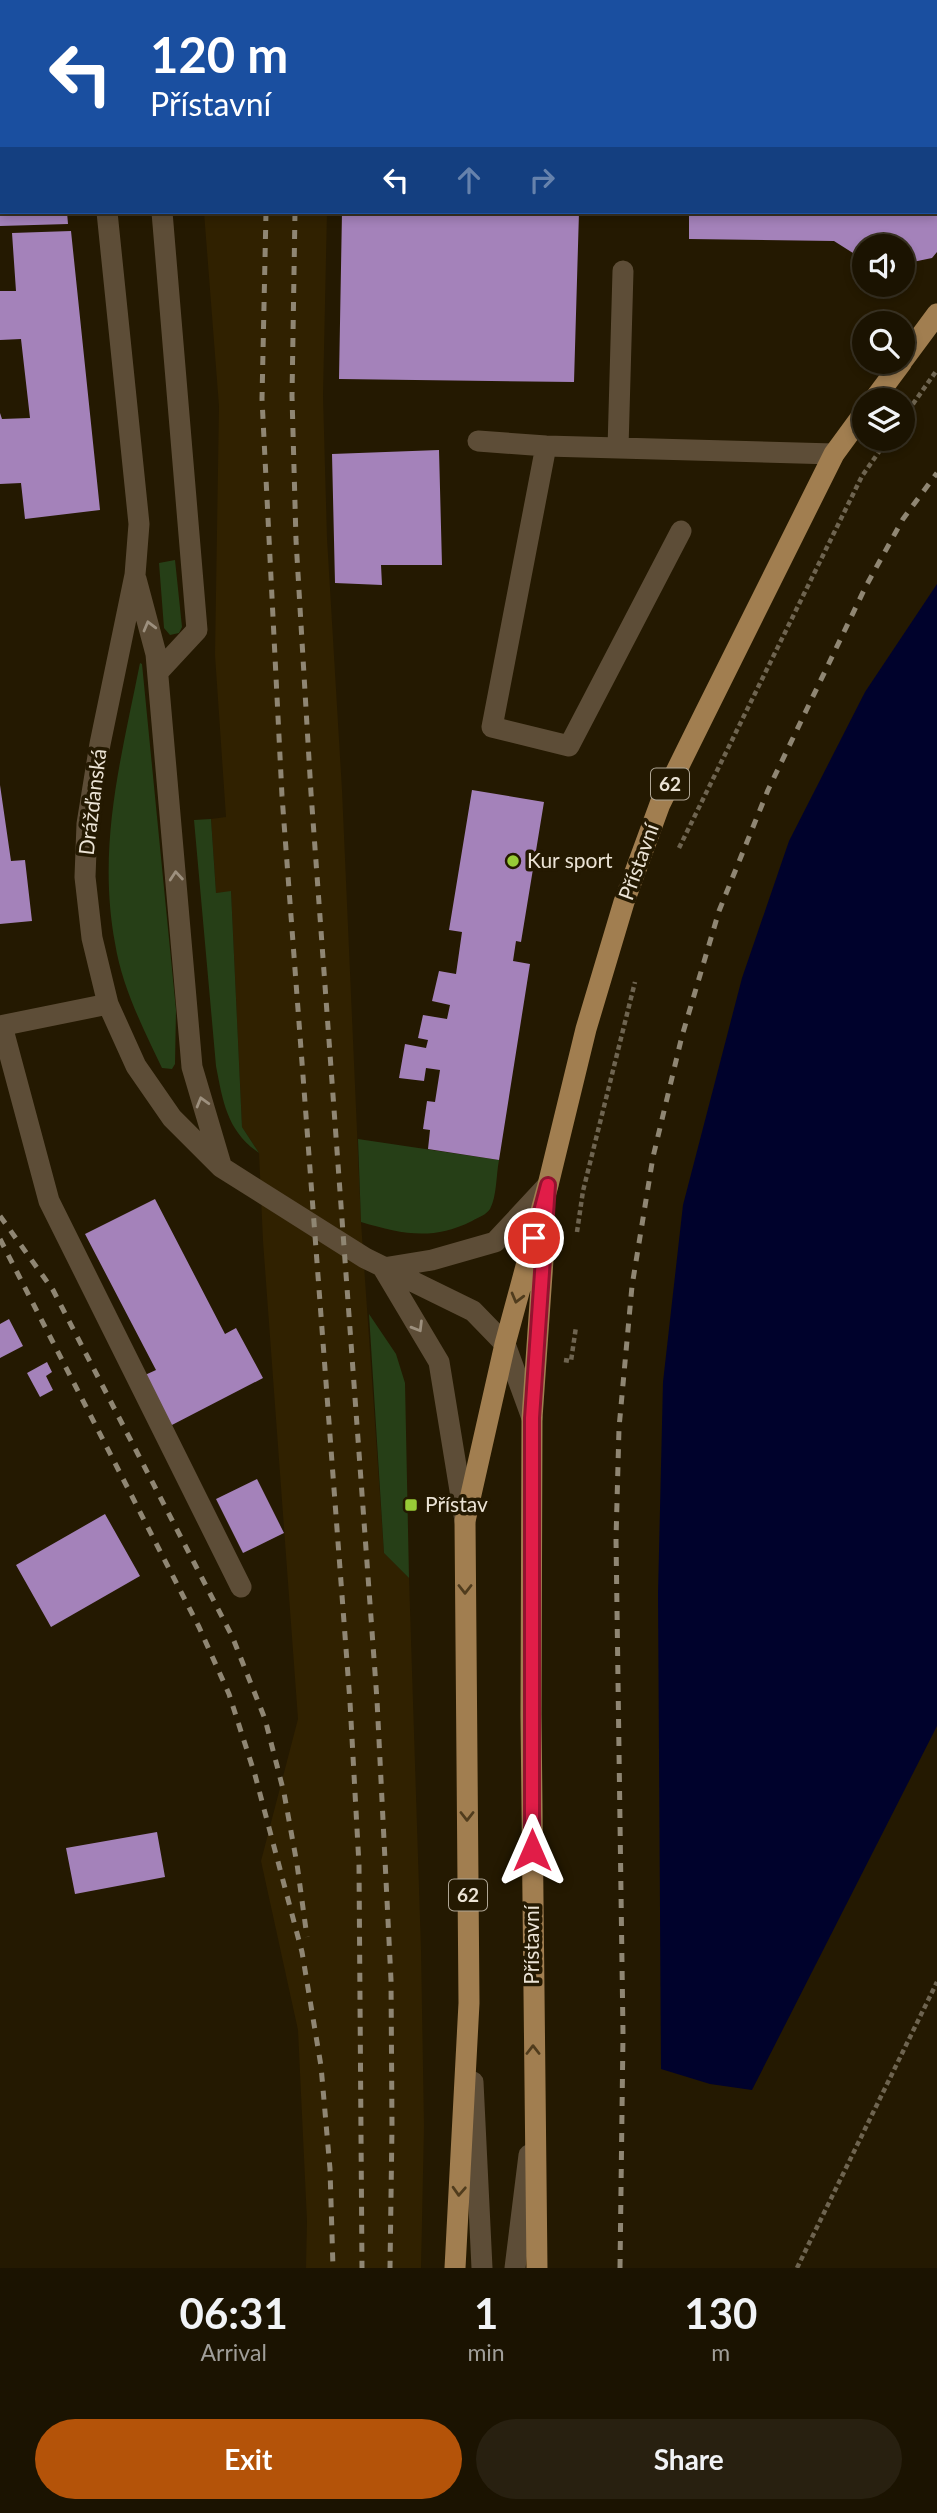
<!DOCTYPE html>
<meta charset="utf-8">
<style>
body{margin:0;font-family:Lato,sans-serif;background:#282010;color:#f1f3f6;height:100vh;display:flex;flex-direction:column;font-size:26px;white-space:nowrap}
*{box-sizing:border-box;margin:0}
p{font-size:23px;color:#a09e99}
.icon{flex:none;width:38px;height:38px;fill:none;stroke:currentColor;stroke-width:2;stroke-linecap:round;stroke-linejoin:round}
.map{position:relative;height:2268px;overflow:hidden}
.drawer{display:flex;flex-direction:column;background:#1b1301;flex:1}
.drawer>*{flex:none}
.top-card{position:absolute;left:0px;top:0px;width:938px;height:214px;box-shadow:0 4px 10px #0003,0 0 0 2px #393223;background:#1a4fa0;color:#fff;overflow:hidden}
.buttons{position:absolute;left:852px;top:234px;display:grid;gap:14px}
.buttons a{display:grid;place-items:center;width:63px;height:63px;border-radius:50%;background:#1b1301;box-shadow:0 4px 10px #0003,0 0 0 2px #393223;font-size:35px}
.pin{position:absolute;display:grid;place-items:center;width:60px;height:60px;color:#fff;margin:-30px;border:4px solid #fff;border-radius:50%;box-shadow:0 2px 7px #0007}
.me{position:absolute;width:77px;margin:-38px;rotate:0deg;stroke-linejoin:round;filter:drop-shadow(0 0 5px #0008)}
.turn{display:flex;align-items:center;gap:24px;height:147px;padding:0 35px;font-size:32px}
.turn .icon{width:91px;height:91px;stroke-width:2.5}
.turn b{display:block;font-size:49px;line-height:60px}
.lanes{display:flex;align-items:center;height:66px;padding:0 35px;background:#0003;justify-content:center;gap:35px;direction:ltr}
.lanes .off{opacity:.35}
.eta{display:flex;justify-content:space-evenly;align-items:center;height:119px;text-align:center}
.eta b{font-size:42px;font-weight:700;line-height:49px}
.button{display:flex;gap:14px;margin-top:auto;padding:14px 35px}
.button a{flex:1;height:80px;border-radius:42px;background:#b45309;color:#fff;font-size:28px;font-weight:700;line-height:80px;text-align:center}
.button a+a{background:#282010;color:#f1f3f6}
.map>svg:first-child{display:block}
</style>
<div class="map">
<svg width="937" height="2268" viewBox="0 0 937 2268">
<rect width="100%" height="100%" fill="#241901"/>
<path fill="#302100" d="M204,212H327L323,396L327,538L342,790L361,1222L384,1553L409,1578L421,1950L424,2126L421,2268H306L307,2221L298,2030L261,1861L298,1719L263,1241L259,1153L242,1127L231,892L216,893L211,819L226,817L215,655L219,406Z"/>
<path fill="#263f17" d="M175,560L182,627L179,633L170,635L164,628L159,563Z
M140,663L142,664L176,1010L175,1064L172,1069L162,1068C143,1028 122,987 115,943C97,845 121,759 140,663Z
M211,819L216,893L231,891L242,1127L259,1153C227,1131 223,1102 216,1066L194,820Z
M358,1139L499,1160C496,1175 497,1196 490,1209C486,1215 479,1217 472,1221C432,1241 402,1234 361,1222Z
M369,1314L396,1354L405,1383L409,1578L384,1553Z"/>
<path fill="#00022c" d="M937,584V1726L752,2090L710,2084L661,2069L658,1594L663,1382L683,1205L742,978L789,841L865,692Z"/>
<path fill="#a482ba" d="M0,212H67L68,224L0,226Z
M342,212H579L574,382L339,379Z
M689,212H937V252L932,258L903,264V247H864V260L834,241L689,239Z
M71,231L100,510L25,519L21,483L0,484V413L2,419L30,418L21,339L0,340V291H16L12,233Z
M439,450L442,565H381L382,585L335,583L332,454Z
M0,785L11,861L25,860L32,921L0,924Z
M472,790L544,802L521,942L516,941L513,961L530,964L499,1160L428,1149L430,1130L423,1129L427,1101L435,1102L440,1070L426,1068L424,1081L399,1078L405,1044L426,1048L428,1040L418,1038L423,1015L447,1019L450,1005L432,1001L439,971L456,974L462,932L449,930Z
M155,1199L225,1334L236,1328L263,1378L170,1426L145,1375L156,1370L85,1234Z
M9,1319L23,1346L0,1358V1324Z
M47,1362L52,1372L46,1376L53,1390L40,1397L27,1373Z
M257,1479L284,1533L243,1553L216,1499Z
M105,1514L140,1576L51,1627L16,1565Z
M157,1832L165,1877L75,1894L66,1848Z"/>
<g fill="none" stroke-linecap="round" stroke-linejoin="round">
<path stroke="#6e6450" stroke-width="4.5" stroke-dasharray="5 3.5" stroke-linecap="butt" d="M903,418L937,370
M679,848L862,476L888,439
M577,1232L583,1191L635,982
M564,1360L571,1361L576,1327
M797,2268L937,1982"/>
<path stroke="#5d4d37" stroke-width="21" d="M85,0V2
M144,0V2
M936,38L937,39
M107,212L139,524L135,575L100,744L87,824L85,877L92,938L108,1004L136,1066L172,1118L221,1167L365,1258L473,1311L505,1344L532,1418
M478,441L546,446L834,454
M546,446L492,727L569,746L681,531
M618,448L623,271
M136,579L156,654L192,1067L221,1165
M158,672L197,630L162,212
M0,1026L108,1004
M2,1026L49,1201L241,1587
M383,1268L439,1362L465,1521
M383,1268L432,1260L495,1242L548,1185
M473,2082L482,2268
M515,2268L529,2155"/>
<path stroke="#a17e50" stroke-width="21" d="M903,360L937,314
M873,401L902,362
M455,2268L469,2003L465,1521L505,1344L548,1185L586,1029L624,902L660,804L704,715L834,454L864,413
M537,2268L531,1715L532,1418L545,1231"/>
<path stroke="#8f8673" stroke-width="5" stroke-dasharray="9 9" stroke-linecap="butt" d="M278,2V0
M306,2V0
M266,212L262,399L282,796L350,1702L359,1865L362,2268
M295,212L292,396L296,540L311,793L377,1700L391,1980L392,2126L390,2268
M0,1216L53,1290L232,1636L265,1719L284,1793L297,1864L307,1937
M0,1239L199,1627L229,1694L255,1775L302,1952L321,2066L330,2169L333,2268
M620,2268L623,2034L616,1539L619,1428L632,1286L653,1157L682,1036L719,911L768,790L866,586L903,519L937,473"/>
</g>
<defs><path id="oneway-chevron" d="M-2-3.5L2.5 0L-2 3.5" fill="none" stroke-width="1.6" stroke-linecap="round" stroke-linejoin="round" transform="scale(1.75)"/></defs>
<g stroke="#9d907e">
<use href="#oneway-chevron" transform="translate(149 626) rotate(-105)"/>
<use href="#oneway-chevron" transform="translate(176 876) rotate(-95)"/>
<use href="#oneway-chevron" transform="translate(202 1102) rotate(-106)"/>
<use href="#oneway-chevron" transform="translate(418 1327) rotate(59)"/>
</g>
<g stroke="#503c1d">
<use href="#oneway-chevron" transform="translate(517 1298) rotate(105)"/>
<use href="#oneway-chevron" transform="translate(465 1589) rotate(90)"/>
<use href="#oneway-chevron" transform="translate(467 1816) rotate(90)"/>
<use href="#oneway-chevron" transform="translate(533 2050) rotate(-90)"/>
<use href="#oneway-chevron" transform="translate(459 2191) rotate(93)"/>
</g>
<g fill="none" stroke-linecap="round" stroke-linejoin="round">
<defs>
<path id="route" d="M532,1850V1418L548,1185L534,1238"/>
</defs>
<use href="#route" stroke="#92132f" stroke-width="18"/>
<use href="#route" stroke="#e11d48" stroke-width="12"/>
</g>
<g fill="#98cb37" stroke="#241901" stroke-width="2.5">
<circle cx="513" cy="861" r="7"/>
<rect x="404" y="1498" width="14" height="14" rx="3.5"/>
</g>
<g text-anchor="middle" stroke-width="7" stroke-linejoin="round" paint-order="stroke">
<g fill="#241901" stroke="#afa695" stroke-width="2">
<rect x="651" y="768.5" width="38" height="31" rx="5"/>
<rect x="449" y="1879.5" width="38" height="31" rx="5"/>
</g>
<g font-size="19" font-weight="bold" fill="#ebe3d5">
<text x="670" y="791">62</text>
<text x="468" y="1902">62</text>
</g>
<g font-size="21" fill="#ebe3d5" stroke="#241901">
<text transform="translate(93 802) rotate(-83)" y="7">Drážďanská</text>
<text transform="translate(639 862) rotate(-70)" y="7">Přístavní</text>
<text transform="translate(532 1945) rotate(-90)" y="7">Přístavní</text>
</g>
<g font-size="21" fill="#ebe3d5" stroke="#241901" text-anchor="start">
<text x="527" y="868">Kur sport</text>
<text x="425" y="1512">Přístav</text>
</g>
</g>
</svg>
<div class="buttons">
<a><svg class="icon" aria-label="sound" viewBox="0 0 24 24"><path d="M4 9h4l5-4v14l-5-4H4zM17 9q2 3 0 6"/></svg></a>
<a><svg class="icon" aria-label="search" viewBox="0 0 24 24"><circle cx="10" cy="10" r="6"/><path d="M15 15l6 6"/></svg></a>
<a><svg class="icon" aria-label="layers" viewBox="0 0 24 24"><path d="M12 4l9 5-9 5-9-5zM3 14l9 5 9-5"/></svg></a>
</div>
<div class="pin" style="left:534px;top:1238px;background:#d93025"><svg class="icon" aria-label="arrive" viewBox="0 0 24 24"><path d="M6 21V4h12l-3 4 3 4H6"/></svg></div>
<svg class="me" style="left:532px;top:1850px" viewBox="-20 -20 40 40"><path d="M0-17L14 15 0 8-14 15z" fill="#e11d48" stroke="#fff" stroke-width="4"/></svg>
<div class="top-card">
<div class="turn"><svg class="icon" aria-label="left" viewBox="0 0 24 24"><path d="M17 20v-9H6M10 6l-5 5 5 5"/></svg><div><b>120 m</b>Přístavní</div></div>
<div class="lanes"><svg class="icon" aria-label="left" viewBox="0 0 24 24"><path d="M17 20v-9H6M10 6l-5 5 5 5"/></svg><svg class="icon off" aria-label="ahead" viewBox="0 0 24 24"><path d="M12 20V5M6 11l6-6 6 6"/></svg><svg class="icon off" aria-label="right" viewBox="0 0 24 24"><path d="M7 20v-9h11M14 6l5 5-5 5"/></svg></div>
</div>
</div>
<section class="drawer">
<div class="eta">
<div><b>06:31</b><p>Arrival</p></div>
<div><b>1</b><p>min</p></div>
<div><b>130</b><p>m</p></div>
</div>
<div class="button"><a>Exit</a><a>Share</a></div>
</section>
